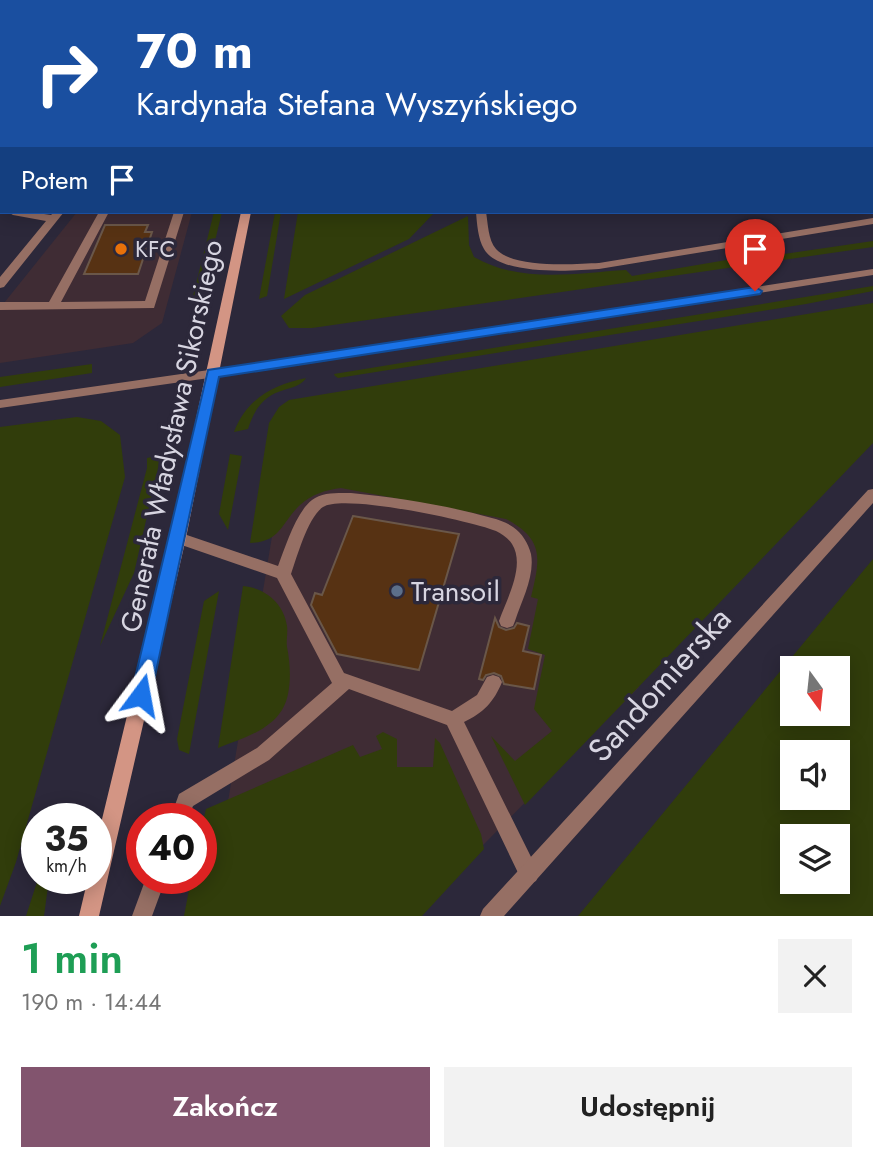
<!DOCTYPE html>
<html lang="pl">
<meta charset="utf-8">
<style>
body{margin:0;font-family:Jost,sans-serif;background:#f2f2f2;color:#222;height:100vh;display:flex;flex-direction:column;font-size:26px;white-space:nowrap}
*{box-sizing:border-box;margin:0}
p{font-size:23px;color:#767676}
.icon{flex:none;width:38px;height:38px;fill:none;stroke:currentColor;stroke-width:2;stroke-linecap:round;stroke-linejoin:round}
.map{position:relative;height:916px;overflow:hidden}
.panel{display:flex;flex-direction:column;background:#fff;flex:1}
.panel>*{flex:none}
.hud{position:absolute;left:0px;top:0px;width:873px;height:214px;box-shadow:0 4px 18px #0003;background:#1a4fa0;color:#fff;overflow:hidden}
.needle{width:46px;rotate:165deg}
.buttons{position:absolute;left:780px;top:656px;display:grid;gap:14px}
.buttons a{display:grid;place-items:center;width:70px;height:70px;border-radius:0px;background:#fff;box-shadow:0 4px 18px #0003;font-size:35px}
.speed{position:absolute;left:21px;top:803px;display:flex;gap:14px;font-size:35px;font-weight:700;text-align:center}
.speed>*{display:grid;place-content:center;width:91px;height:91px;border-radius:50%;background:#fff;box-shadow:0 4px 18px #0003;line-height:1}
.speed small{font-size:18px;font-weight:400}
.speed .limit{border:10px solid #d22;background:#fff;color:#111}
.pin{position:absolute;display:grid;place-items:center;width:60px;height:60px;color:#fff;margin:-72px -30px;border-radius:50% 50% 50% 0;rotate:-45deg;box-shadow:0 0 7px #0007}
.pin .icon{rotate:45deg}
.me{position:absolute;width:77px;margin:-38px;rotate:13deg;stroke-linejoin:round;filter:drop-shadow(0 0 5px #0008)}
.turn{display:flex;align-items:center;gap:24px;height:147px;padding:0 21px;font-size:32px}
.turn .icon{width:91px;height:91px;stroke-width:2.5}
.turn b{display:block;font-size:49px;line-height:60px}
.then{display:flex;align-items:center;height:66px;padding:0 21px;background:#0003;gap:14px;font-size:26px}
.round{display:grid;place-items:center;flex:none;width:74px;height:74px;border-radius:0px;background:#f2f2f2}
.summary{display:flex;align-items:center;justify-content:space-between;height:119px;padding:0 21px}
h1{font-size:42px;font-weight:600;line-height:52px;color:#1e9e55}
.action{display:flex;gap:14px;margin-top:auto;padding:14px 21px}
.action a{flex:1;height:80px;border-radius:0px;background:#82546e;color:#fff;font-size:28px;font-weight:600;line-height:80px;text-align:center}
.action a+a{background:#f2f2f2;color:#222}
.map>svg:first-child{display:block}
</style>
<div class="map">
<svg width="873" height="916" viewBox="0 0 873 916">
<rect width="100%" height="100%" fill="#2c283a"/>
<path fill="#3f2c34" d="M77,212H192L162,323L133,343L0,363V308Z
M289,434L564,509L639,687L413,916H209Z"/>
<path fill="#313d0b" fill-rule="evenodd" d="M214,212H222L201,299L192,300Z
M275,212H281L267,296L259,299Z
M298,212H435L409,239L284,299Z
M468,216L469,245L474,257C521,284 575,273 626,270L632,276L774,252L777,255L873,241V247L312,328H289L281,316L305,295Z
M873,286V291L806,304L338,378L335,376L334,374Z
M873,303V443L525,805L491,736L515,761L552,731L534,709L545,655L528,649L538,599L531,597C540,559 545,540 506,519L341,488C326,490 312,494 300,505C281,523 281,542 250,543L269,423L279,407L289,400Z
M92,364V373L0,387V377Z
M306,378C295,396 263,380 248,429L234,432C246,399 273,385 306,378Z
M77,417L101,421L120,435L125,477L16,862L0,906V427Z
M230,454L242,456L228,530L219,514Z
M161,455L134,573L100,646L147,468V458Z
M873,559V916H578ZM793,668H838V714H793ZM793,752H838V798H793ZM793,836H838V882H793Z
M243,586C265,588 284,603 287,626C288,633 286,641 287,647C291,666 292,694 282,710C268,732 240,739 218,748Z
M219,591L189,754L179,750L177,739L204,601Z
M383,732L397,739V767H433L435,738L440,743L481,834L484,849L422,916H184L191,879L201,878V830L206,809L353,745L360,757L382,749L376,736Z
M38,879H49L44,916H26Z"/>
<path fill="#573213" stroke="#6a5749" stroke-width="2" d="M105,225H148L145,232H152L138,274H84Z
M353,516L459,534L419,670L337,654L311,605L315,593L322,595Z
M495,618L499,627L506,630L514,628L517,623L529,626L523,651L541,655L534,689L504,684L501,676L494,673L486,675L483,680L479,679Z"/>
<g fill="none" stroke-linecap="round" stroke-linejoin="round">
<path fill="#966f64" fill-rule="evenodd" d="M872,181H873V188H872Z
M99,212H109L61,302L145,301L174,212H184L154,308L0,310V302H49Z
M476,212H486C488,223 488,240 496,249C514,269 574,264 599,263L873,218V224L599,269C571,271 500,276 484,249C478,239 477,224 476,212Z
M351,493C392,497 433,503 473,513C486,517 502,519 513,527C522,533 528,543 531,554C535,576 522,600 515,621L513,626L507,628L501,626L499,621C506,600 526,566 512,544C509,539 502,534 496,531C471,521 343,493 323,507C308,517 297,557 291,574L344,673L452,711L477,695L487,677L493,675L499,677L502,682C494,702 483,713 464,722L536,867L539,874L536,881L529,884L522,881L447,725L349,689L269,760L193,806L188,819H170L179,794L257,748L332,683L277,578L173,542L170,538L173,534L178,532L278,566C285,548 296,512 312,500C322,492 338,493 351,493Z
M146,878H166L152,916H132Z"/>
<path fill="#966f64" fill-rule="evenodd" d="M185,0H193L184,2Z
M754,0H762L764,2H755Z
M0,15H2V19H0Z
M872,117H873V123H872Z
M0,206L2,212H6L0,213Z
M8,212H30L51,215L54,212H64L4,287L0,288V277L46,221L13,215Z
M873,269V275L306,364L0,408V400L306,356Z
M873,489V503L504,916H480L483,909L868,490Z"/>
<path fill="#d39584" fill-rule="evenodd" d="M288,0H296V2H288Z
M241,212H251L186,538L99,916H79L88,878H96V844L170,538Z"/>
</g>
<path fill="#1a73e8" stroke="#114b97" stroke-width="2" d="M755,287L762,291L760,294L219,377L151,695L148,701L141,703L134,701L131,695L208,370Z"/>
<circle fill="#e8710a" stroke="#2c283a" stroke-width="2.5" cx="121" cy="249" r="7"/>
<circle fill="#5c6f8a" stroke="#2c283a" stroke-width="2.5" cx="397" cy="591" r="7"/>
<g text-anchor="middle" stroke-width="7" stroke-linejoin="round" paint-order="stroke">
<g font-size="23" fill="#d7d5e1" stroke="#2c283a" text-anchor="start">
<text x="135" y="257">KFC</text>
</g>
<g font-size="28" fill="#d7d5e1" stroke="#2c283a">
<text transform="translate(171 436) rotate(-78)" y="10">Generała Władysława Sikorskiego</text>
</g>
<g font-size="28" fill="#d7d5e1" stroke="#2c283a" text-anchor="start">
<text x="411" y="601">Transoil</text>
</g>
<g font-size="33" fill="#d7d5e1" stroke="#2c283a">
<text transform="translate(659 684) rotate(-48)" y="12">Sandomierska</text>
</g>
</g>
</svg>
<div class="buttons">
<a><svg class="needle" viewBox="-14 -14 28 28"><path d="M0-13l5 13h-10z" fill="#e53935"/><path d="M0 13l5-13h-10z" fill="#767676"/></svg></a>
<a><svg class="icon" aria-label="sound" viewBox="0 0 24 24"><path d="M4 9h4l5-4v14l-5-4H4zM17 9q2 3 0 6"/></svg></a>
<a><svg class="icon" aria-label="layers" viewBox="0 0 24 24"><path d="M12 4l9 5-9 5-9-5zM3 14l9 5 9-5"/></svg></a>
</div>
<div class="speed"><div>35<small>km/h</small></div><div class="limit">40</div></div>
<div class="pin" style="left:755px;top:291px;background:#d93025"><svg class="icon" aria-label="arrive" viewBox="0 0 24 24"><path d="M6 21V4h12l-3 4 3 4H6"/></svg></div>
<svg class="me" style="left:141px;top:695px" viewBox="-20 -20 40 40"><path d="M0-17L14 15 0 8-14 15z" fill="#1a73e8" stroke="#fff" stroke-width="4"/></svg>
<div class="hud">
<div class="turn"><svg class="icon" aria-label="right" viewBox="0 0 24 24"><path d="M7 20v-9h11M14 6l5 5-5 5"/></svg><div><b>70 m</b>Kardynała Stefana Wyszyńskiego</div></div>
<div class="then">Potem<svg class="icon" aria-label="arrive" viewBox="0 0 24 24"><path d="M6 21V4h12l-3 4 3 4H6"/></svg></div>
</div>
</div>
<section class="panel">
<div class="summary"><div><h1>1 min</h1><p>190 m · 14:44</p></div><a class="round"><svg class="icon" aria-label="close" viewBox="0 0 24 24"><path d="M6 6l12 12M18 6L6 18"/></svg></a></div>
<div class="action"><a>Zakończ</a><a>Udostępnij</a></div>
</section>
